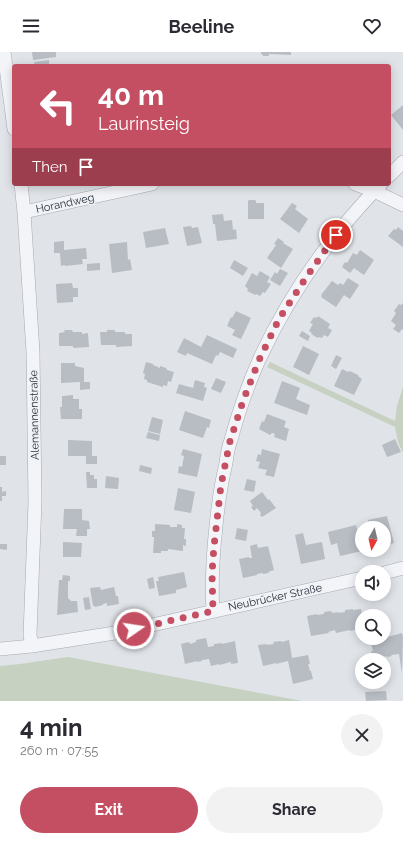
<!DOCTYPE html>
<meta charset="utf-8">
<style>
body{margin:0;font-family:Raleway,sans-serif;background:#f2f2f3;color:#2b2b33;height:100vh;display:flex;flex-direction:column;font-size:15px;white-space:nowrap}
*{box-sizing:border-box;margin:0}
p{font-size:13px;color:#7c7c81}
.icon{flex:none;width:22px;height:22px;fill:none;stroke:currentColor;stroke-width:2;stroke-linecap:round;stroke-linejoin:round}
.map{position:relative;height:649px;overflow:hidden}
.side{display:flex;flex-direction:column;background:#fff;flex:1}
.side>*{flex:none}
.top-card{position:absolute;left:12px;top:12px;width:379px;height:122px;border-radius:4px;box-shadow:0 2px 10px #0003;background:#c44e62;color:#fff;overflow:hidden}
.needle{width:26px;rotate:188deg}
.tools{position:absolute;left:355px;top:469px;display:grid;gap:8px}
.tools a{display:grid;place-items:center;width:36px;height:36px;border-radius:50%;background:#fff;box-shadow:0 2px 10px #0003;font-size:20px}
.pin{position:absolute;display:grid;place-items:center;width:34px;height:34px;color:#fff;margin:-17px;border:2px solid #fff;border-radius:50%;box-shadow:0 1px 4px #0007}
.me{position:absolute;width:44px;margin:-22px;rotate:77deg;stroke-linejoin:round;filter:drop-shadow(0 0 3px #0008)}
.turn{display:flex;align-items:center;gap:14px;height:84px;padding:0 20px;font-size:18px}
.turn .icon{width:52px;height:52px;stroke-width:2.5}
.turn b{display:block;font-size:28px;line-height:34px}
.then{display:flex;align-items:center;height:38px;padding:0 20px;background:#0003;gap:8px;font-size:15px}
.round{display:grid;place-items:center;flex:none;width:42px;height:42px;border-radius:21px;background:#f2f2f3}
.headline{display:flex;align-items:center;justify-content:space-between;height:68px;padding:0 20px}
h1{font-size:24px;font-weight:700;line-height:30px}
.primary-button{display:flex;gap:8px;margin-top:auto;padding:8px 20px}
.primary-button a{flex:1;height:46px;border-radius:24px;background:#c44e62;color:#fff;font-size:16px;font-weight:700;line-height:46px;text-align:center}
.primary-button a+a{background:#f2f2f3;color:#2b2b33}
header{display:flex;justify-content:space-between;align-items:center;height:52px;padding:0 20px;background:#fff;font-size:18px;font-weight:700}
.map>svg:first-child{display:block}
</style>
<header><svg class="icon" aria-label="menu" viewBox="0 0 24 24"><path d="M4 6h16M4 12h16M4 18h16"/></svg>Beeline<svg class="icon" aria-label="heart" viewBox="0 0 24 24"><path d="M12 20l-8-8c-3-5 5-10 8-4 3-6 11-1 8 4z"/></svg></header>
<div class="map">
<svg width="403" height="649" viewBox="0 0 403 649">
<rect width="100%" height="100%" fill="#e0e3e8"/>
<path fill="#c6d1c2" d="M270,310L395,369L397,354L403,335V401L398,390L395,375L267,315Z
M68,605L302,649H0V614L20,612Z"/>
<path fill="#b8bdc4" d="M32,0H56V5L33,8Z
M261,0H291V3L269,2V4H263V3L261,2Z
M49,8V14H35L34,10Z
M403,53V78L391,63Z
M249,148H255L256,149V151H264V167H248V149Z
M292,151L297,154L295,157L308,167L299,181L280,167Z
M223,162L224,169L232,168L233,178L236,177L237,187L217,189L215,172H213L212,163Z
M191,174L192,176L198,175L202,191L187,194L183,175Z
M398,175L403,179V195L388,184L394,177L396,178Z
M165,176L169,192L146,196L143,180Z
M278,186L284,190L283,191L293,197L281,216L267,206L276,193L274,192Z
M64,189V198L86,196L87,207H82L83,212L65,214V213L61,214L60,201H54V190Z
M127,190L128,208L130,207L132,218L112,221L109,192Z
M360,198L374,208L364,223L354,216L350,221L342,215L345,210L347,211L353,201L357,203Z
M234,208L248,216L243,224L230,216Z
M100,211V218L87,219V212Z
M280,217L288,221L280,234L270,228L275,220L277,222Z
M260,219L270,225L267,230L271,232L265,241L263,240L260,244L256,242L255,243L247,239L248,237L245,234L252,221L257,224Z
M348,226L359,233L350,247L344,243L336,255L321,245L322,244L321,243L332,229L338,233L340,231L343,233Z
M72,231L73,236H78V245H73V250L57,251L56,232Z
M403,251V278L402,277L399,281L393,277L396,273L391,269L396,261L394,259L399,252L401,253Z
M236,259L251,266L241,287L232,283L235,278L227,274L231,265L232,266Z
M318,264L330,272L328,276L332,278L328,285L324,283L322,286L319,285L318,286L311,282L312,281L309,279L313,272L310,271L314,265L317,266Z
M64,278H72L73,280H82V282L88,281L89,295L73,296V294H59V281L65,280Z
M107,278H115V280H125V282H132V294L116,295V293H101L100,280H107Z
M302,279L310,284L308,289L299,284Z
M207,283L237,297L233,306L220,300L218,304L216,303L212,312L187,301L186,304L177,300L184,286L201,295Z
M303,294L319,302L309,323L293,315Z
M336,303L342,306L336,317L331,314Z
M146,310L153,312V313L160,316V314L166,316L167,318L174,320L171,330L168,329L167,334L163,333V335L147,330V328L144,327L145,322L143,321Z
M61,311H75V314L84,316V330H90V337L80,338V330L61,331Z
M342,317L348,320L350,319L358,323L359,325L362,327L354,343L334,334Z
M216,326L226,330L221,341L211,337Z
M195,328L205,331L204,335L207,336L203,349L176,341L179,332L193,336Z
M282,329L300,336L296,347L310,353L307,363L274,351Z
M73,343V347H79V357H82V367H61L60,355H62V344Z
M185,359L211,368L209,376L207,375L203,386L179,378Z
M267,362L286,369L284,375L289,377L286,389L274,385L275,382L272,381L270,383L259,377L262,369L264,370Z
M152,365L163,368L160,382L148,379Z
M148,380L160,383L159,389L146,386Z
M395,387L401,400L387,405L382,393Z
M68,388L92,389V404H97V412H86V404H68Z
M183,397L202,402L197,425L178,421L179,414L182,415L184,404L181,403Z
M262,397L280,402L274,425L265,423L267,418L258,416L260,410L256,409L258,402L261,403Z
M0,404H6V413H0Z
M140,413L152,416L151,422L139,419Z
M86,420H90V423H94V427H97V436H87Z
M106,424L119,426L118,437L105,436Z
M247,427L256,429L254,440L244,438Z
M0,435H2V440L6,439V444H2V449H0Z
M178,436L195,440L191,461L174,458Z
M262,440L268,448L269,447L276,456L262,465L260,463L261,461L257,456L254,459L251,455L253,454L250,449Z
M64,457H82V468L89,469L90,477H87V484H76L77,477H63Z
M387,464L394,491L384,494V476H370L368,468Z
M155,472L170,473V475H177V472L182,473V476H185L184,487H186V494L183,493V499L168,497V499H161V501H153L154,485H152V479H155Z
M356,473L362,499L340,504L337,491L331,493L328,480Z
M237,476L248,478L246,489L235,487Z
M303,481L306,493L322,490L325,507L301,512L295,483Z
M63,490L82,491L81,505H63Z
M0,492H7V498L0,497Z
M257,492L258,496L268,494L274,518L268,520L269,521L263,522V521L257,522V523L243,526L239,507L249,505V506H252L250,494Z
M184,520L187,535L176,538V541L159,544L156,529H159L158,525Z
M63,523L70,524V529H68V546L71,549H77L78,560L57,563L59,528H62Z
M153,525L155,536L149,537L147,527Z
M100,535L101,538L114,535L116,544H118L119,552L107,554V551L103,552V553L95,555V554H93L90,536Z
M89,545L91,557L85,558L83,546Z
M353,557V558L361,557L362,564V567L361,568L362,576L355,577V578L350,579V578L336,581L335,578L328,580L329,581L311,584L307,564L317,562V563L324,562V560L331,559L332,561L339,560V561L345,560V558Z
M402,581L403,585L402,621L399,602L391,603L392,604L387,605L386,604L373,608L371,599H373L370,587L384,586Z
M206,586L208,595L214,594V592L222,591V592L235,589L238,611L231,612V610L219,613V612L211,614L209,607L202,608V609L197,610V609L185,612L181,592L189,590L190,592L196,590V588Z
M289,588L292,606L308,603L310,612H308L310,619H311L313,627L293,632L288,609L276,612V611L263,614L258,593L267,592V593L274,592L273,590L281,589L282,590Z
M386,639L387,648L366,649L365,640Z"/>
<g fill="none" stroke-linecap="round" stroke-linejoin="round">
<defs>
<path id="minor" d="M4,0L14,77
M389,124L403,110
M21,132L24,160L33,300L35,450L30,583L32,594
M355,132L374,139L403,153
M24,160L152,132
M384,521L403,516
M213,559C211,530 213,502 216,474C218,453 221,432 226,411C227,403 228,395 231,388C238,361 248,333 259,308C289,243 331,183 381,132
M0,597L32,594L121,580L362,526"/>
</defs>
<use href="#minor" stroke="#a6aab2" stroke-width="14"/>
<use href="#minor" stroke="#f3f4f7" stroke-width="13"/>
</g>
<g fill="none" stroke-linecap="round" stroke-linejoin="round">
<path stroke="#c44e62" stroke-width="7" stroke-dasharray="0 12.6" d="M134,577L213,559L212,521L214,494L221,433L230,389L243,349L259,308L279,267L307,224L336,183"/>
</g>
<g text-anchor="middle" stroke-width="3" stroke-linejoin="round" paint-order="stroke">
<g font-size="11" fill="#2a323e" stroke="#f0f2f6">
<text transform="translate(65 151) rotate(-12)" y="4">Horandweg</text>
<text transform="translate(34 363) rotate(-91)" y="4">Alemannenstraße</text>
<text transform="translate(275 545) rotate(-12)" y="4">Neubrücker Straße</text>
</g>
</g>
</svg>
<div class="tools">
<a><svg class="needle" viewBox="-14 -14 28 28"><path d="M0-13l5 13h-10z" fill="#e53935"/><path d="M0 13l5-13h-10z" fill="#7c7c81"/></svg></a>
<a><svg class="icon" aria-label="sound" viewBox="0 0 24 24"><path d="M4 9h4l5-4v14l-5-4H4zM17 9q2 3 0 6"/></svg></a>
<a><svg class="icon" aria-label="search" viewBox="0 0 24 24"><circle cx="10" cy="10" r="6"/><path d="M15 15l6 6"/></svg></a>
<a><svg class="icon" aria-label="layers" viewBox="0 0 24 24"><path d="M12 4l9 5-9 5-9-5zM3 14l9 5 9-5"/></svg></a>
</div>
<div class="pin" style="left:336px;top:183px;background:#d93025"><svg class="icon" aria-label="arrive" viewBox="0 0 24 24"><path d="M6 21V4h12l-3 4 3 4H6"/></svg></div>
<svg class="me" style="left:134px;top:577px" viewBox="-20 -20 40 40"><circle r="17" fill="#c44e62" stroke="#fff" stroke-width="3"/><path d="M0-11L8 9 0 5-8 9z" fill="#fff"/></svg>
<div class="top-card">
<div class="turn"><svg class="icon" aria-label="left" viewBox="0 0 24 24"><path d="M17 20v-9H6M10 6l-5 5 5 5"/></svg><div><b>40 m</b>Laurinsteig</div></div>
<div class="then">Then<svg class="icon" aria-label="arrive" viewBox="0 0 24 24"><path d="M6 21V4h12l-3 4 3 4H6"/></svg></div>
</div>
</div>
<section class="side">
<div class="headline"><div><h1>4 min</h1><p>260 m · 07:55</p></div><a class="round"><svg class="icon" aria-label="close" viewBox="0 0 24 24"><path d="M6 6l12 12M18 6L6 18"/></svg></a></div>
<div class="primary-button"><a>Exit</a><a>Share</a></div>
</section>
